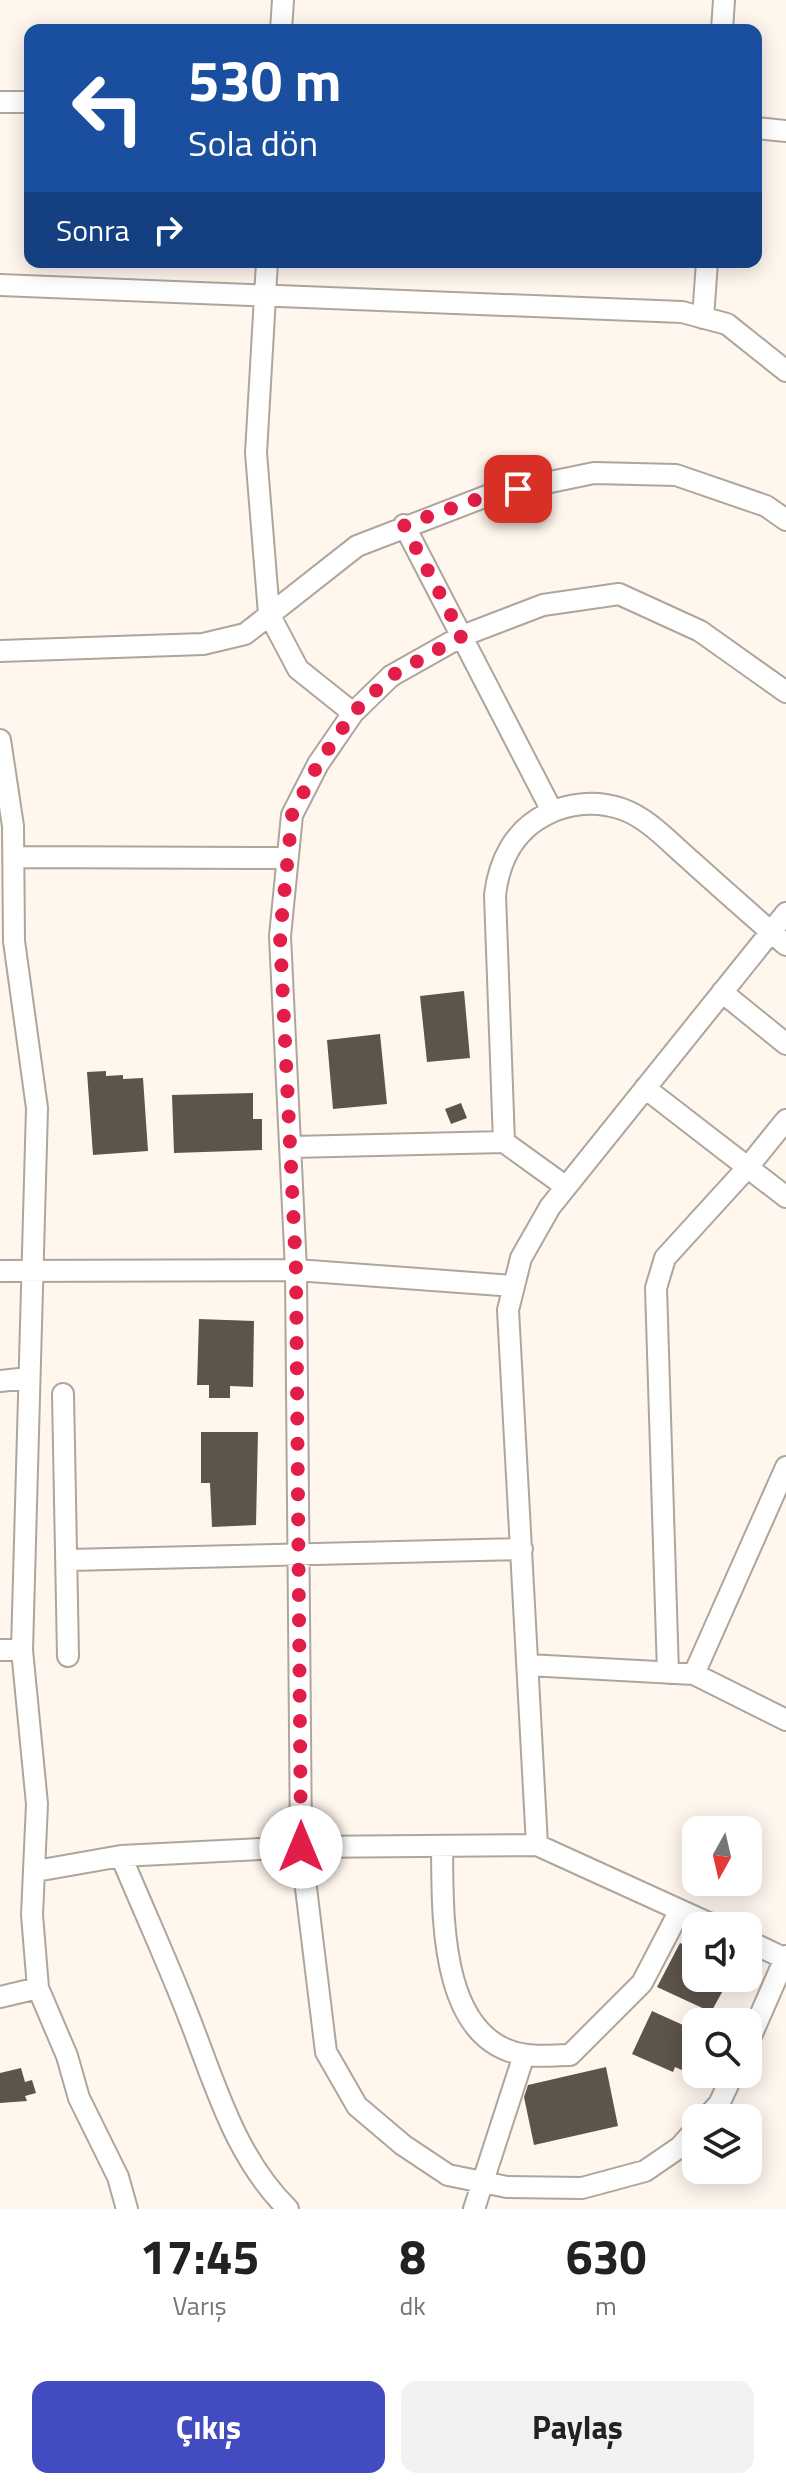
<!DOCTYPE html>
<html lang="tr">
<meta charset="utf-8">
<style>
body{margin:0;font-family:"Titillium Web",sans-serif;background:#f2f2f2;color:#222;height:100vh;display:flex;flex-direction:column;font-size:30px;white-space:nowrap}
*{box-sizing:border-box;margin:0}
p{font-size:26px;color:#767676}
.icon{flex:none;width:44px;height:44px;fill:none;stroke:currentColor;stroke-width:2;stroke-linecap:round;stroke-linejoin:round}
.map{position:relative;height:2209px;overflow:hidden}
.sheet{display:flex;flex-direction:column;background:#fff;flex:1}
.sheet>*{flex:none}
.guide{position:absolute;left:24px;top:24px;width:738px;height:244px;border-radius:16px;box-shadow:0 4px 20px #0003;background:#1a4fa0;color:#fff;overflow:hidden}
.needle{width:52px;rotate:188deg}
.tools{position:absolute;left:682px;top:1816px;display:grid;gap:16px}
.tools a{display:grid;place-items:center;width:80px;height:80px;border-radius:16px;background:#fff;box-shadow:0 4px 20px #0003;font-size:40px}
.pin{position:absolute;display:grid;place-items:center;width:68px;height:68px;color:#fff;margin:-34px;border-radius:16px;box-shadow:0 4px 12px #0006}
.me{position:absolute;width:88px;margin:-44px;rotate:0deg;stroke-linejoin:round;filter:drop-shadow(0 0 6px #0008)}
.turn{display:flex;align-items:center;gap:28px;height:168px;padding:0 32px;font-size:36px}
.turn .icon{width:104px;height:104px;stroke-width:2.5}
.turn b{display:block;font-size:56px;line-height:68px}
.then{display:flex;align-items:center;height:76px;padding:0 32px;background:#0003;gap:16px;font-size:30px}
.eta{display:flex;justify-content:space-evenly;align-items:center;height:136px;text-align:center}
.eta b{font-size:48px;font-weight:700;line-height:56px}
.action{display:flex;gap:16px;margin-top:auto;padding:16px 32px}
.action a{flex:1;height:92px;border-radius:16px;background:#424cc0;color:#fff;font-size:32px;font-weight:700;line-height:92px;text-align:center}
.action a+a{background:#f2f2f2;color:#222}
.map>svg:first-child{display:block}
</style>
<div class="map">
<svg width="786" height="2209" viewBox="0 0 786 2209">
<rect width="100%" height="100%" fill="#fff6ee"/>
<path fill="#5d544b" d="M464,991L470,1058L427,1062L420,996Z
M380,1034L387,1104L333,1109L327,1040Z
M106,1071V1076L123,1075V1079L143,1078L148,1151L93,1155L87,1072Z
M253,1093V1119H262V1150L174,1153L172,1095Z
M461,1103L467,1118L451,1124L445,1109Z
M199,1319L254,1321L253,1387L230,1386V1398H209V1385H197Z
M201,1432H258L256,1525L212,1527L210,1483H201Z
M680,1943L696,1951V1978H730L711,2012L657,1987Z
M652,2011L694,2030L691,2036L696,2039V2044L684,2071L675,2067L673,2072L632,2054Z
M606,2067L618,2126L534,2145L524,2097L528,2085Z
M21,2068L25,2082L32,2080L36,2093L25,2096L27,2101L0,2103V2073Z"/>
<g fill="none" stroke-linecap="round" stroke-linejoin="round">
<defs>
<path id="minor" d="M281,30L283,0
M722,30L724,0
M0,102H30
M756,128L786,131
M267,262L256,453L269,614L298,669L353,713
M0,285L682,312L727,324L786,371
M703,318L707,262
M404,525L552,811
M0,651L203,644L245,634L357,546L492,494L594,473L676,475L766,506L786,520
M0,740L13,826L14,941L37,1108L22,1650L37,1804L32,1915L38,1988L67,2056L79,2098L118,2177L127,2209
M14,857L287,858
M722,992L786,1044
M645,1088L786,1197
M504,1142L495,895C499,861 514,831 545,815C568,803 596,800 622,809C648,818 669,842 690,860C722,889 754,917 786,945
M292,1147L504,1142L565,1186
M0,1271L296,1270L514,1286
M0,1381L28,1378
M63,1394L68,1656
M69,1560L522,1549
M0,1650H22
M528,1665L694,1674L786,1720
M668,1673L656,1288L665,1258L748,1167L786,1120
M694,1674L786,1467
M537,1845L508,1310L521,1258L550,1207L786,913
M442,1846C443,1910 437,2044 527,2055C541,2057 556,2055 570,2055L642,1983L680,1910
M121,1856C144,1911 169,1965 190,2020C216,2087 236,2158 288,2209
M36,1871L121,1856L301,1847L537,1845L715,1926
M748,1941L786,1959
M0,1997L38,1988
M748,2043L786,1956
M706,2118L719,2104L733,2074
M696,2129L680,2147L645,2171L582,2188L507,2187L448,2175L403,2145L357,2106L326,2052L301,1847L296,1270L280,936L292,815L318,764L353,713L391,676L462,636L543,605L619,594L700,631L786,692
M474,2209L524,2055"/>
</defs>
<use href="#minor" stroke="#afa59b" stroke-width="24"/>
<use href="#minor" stroke="#fff" stroke-width="20"/>
</g>
<g fill="none" stroke-linecap="round" stroke-linejoin="round">
<path stroke="#e11d48" stroke-width="14" stroke-dasharray="0 25.2" d="M301,1847L296,1270L280,936L292,815L318,764L353,713L391,676L462,636L404,525L492,494L518,489"/>
</g>
</svg>
<div class="tools">
<a><svg class="needle" viewBox="-14 -14 28 28"><path d="M0-13l5 13h-10z" fill="#e53935"/><path d="M0 13l5-13h-10z" fill="#767676"/></svg></a>
<a><svg class="icon" aria-label="sound" viewBox="0 0 24 24"><path d="M4 9h4l5-4v14l-5-4H4zM17 9q2 3 0 6"/></svg></a>
<a><svg class="icon" aria-label="search" viewBox="0 0 24 24"><circle cx="10" cy="10" r="6"/><path d="M15 15l6 6"/></svg></a>
<a><svg class="icon" aria-label="layers" viewBox="0 0 24 24"><path d="M12 4l9 5-9 5-9-5zM3 14l9 5 9-5"/></svg></a>
</div>
<div class="pin" style="left:518px;top:489px;background:#d93025"><svg class="icon" aria-label="arrive" viewBox="0 0 24 24"><path d="M6 21V4h12l-3 4 3 4H6"/></svg></div>
<svg class="me" style="left:301px;top:1847px" viewBox="-20 -20 40 40"><circle r="19" fill="#fff"/><path d="M0-13L10 11 0 6-10 11z" fill="#e11d48"/></svg>
<div class="guide">
<div class="turn"><svg class="icon" aria-label="left" viewBox="0 0 24 24"><path d="M17 20v-9H6M10 6l-5 5 5 5"/></svg><div><b>530 m</b>Sola dön</div></div>
<div class="then">Sonra<svg class="icon" aria-label="right" viewBox="0 0 24 24"><path d="M7 20v-9h11M14 6l5 5-5 5"/></svg></div>
</div>
</div>
<section class="sheet">
<div class="eta">
<div><b>17:45</b><p>Varış</p></div>
<div><b>8</b><p>dk</p></div>
<div><b>630</b><p>m</p></div>
</div>
<div class="action"><a>Çıkış</a><a>Paylaş</a></div>
</section>
